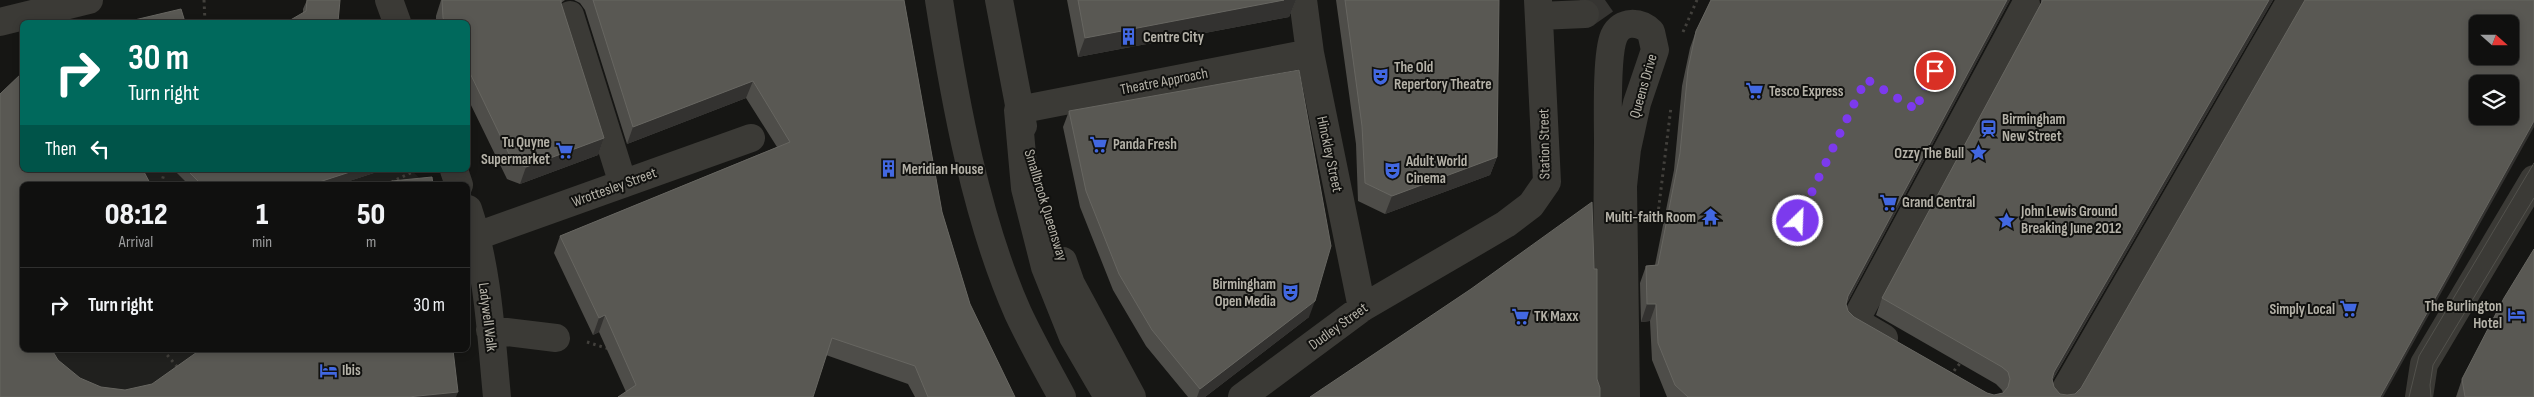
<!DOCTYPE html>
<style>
body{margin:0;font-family:"Sofia Sans Condensed",sans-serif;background:#191918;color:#f1f3f6;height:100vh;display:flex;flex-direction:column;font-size:19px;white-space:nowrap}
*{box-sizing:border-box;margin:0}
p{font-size:16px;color:#9c9d9e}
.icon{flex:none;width:28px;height:28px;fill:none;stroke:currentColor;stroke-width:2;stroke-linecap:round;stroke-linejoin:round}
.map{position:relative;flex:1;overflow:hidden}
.drawer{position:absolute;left:20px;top:182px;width:450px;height:170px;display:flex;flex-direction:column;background:#10100f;border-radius:8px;box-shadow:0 2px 8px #0003,0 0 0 1px #30302f}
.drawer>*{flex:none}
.guide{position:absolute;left:20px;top:20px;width:450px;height:152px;border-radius:8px;box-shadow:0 2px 8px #0003,0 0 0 1px #30302f;background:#00695c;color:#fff;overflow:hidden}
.needle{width:32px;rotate:111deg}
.tools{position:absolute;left:2469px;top:15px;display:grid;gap:10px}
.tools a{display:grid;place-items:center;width:50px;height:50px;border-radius:8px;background:#10100f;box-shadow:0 2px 8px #0003,0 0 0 1px #30302f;font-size:25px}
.pin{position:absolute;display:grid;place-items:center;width:42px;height:42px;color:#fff;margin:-21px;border:2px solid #fff;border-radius:50%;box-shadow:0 1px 5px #0007}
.me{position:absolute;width:55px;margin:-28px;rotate:24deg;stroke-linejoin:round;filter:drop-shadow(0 0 4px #0008)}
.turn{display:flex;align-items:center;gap:18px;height:105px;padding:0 25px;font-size:22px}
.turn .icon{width:65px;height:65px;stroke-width:2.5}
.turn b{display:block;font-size:35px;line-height:42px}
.then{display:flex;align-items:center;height:48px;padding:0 25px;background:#0003;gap:10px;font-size:19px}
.eta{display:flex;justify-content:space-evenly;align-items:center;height:85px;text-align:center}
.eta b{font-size:30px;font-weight:800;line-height:35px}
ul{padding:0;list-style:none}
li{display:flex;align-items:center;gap:15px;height:75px;padding:0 25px;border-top:1px solid #30302f}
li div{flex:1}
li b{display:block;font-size:19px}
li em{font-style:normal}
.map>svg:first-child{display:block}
</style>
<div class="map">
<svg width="2534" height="397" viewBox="0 0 2534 397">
<rect width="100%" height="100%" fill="#161614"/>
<path fill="#20201e" d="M0,100L22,170H411L427,185H22V350H448L454,397H0Z"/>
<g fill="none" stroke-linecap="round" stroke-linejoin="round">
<path stroke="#363532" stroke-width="28" stroke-dasharray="28 14" stroke-linecap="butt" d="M1585,14L1605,0"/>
<path stroke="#42403c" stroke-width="3" stroke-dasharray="2.5 4" stroke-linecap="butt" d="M204,0L205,22
M1683,32L1697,0
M161,185L165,170
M385,185L417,170
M1657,222L1671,107
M587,342L609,349
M163,350L179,369
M1950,376L1961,362"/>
<path stroke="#3b3a36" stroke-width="28" d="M389,0L397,22
M939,0C955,102 976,218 1018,313C1031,341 1047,369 1062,397
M999,0L1023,126
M1303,0L1310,53L1362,308
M570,15L623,184
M1539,16L1585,14
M0,22L89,0
M454,170L459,185
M468,209C488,268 491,335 497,397
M477,236L751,138
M1063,261L1071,284L1132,397
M490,330L556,338
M1884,338L1855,321L2026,4
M1108,397L1073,337L1045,267L1025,188L1018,110L1310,53
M1242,397L1362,308L1506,224L1531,205L1547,182L1538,0
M1606,397C1606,312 1607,227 1608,142C1608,120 1606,54 1614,36C1621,20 1640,21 1651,32L1655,50L1637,103L1627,149L1623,186L1626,397
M2061,397L2291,0
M2419,397L2424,364L2534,179"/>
<path stroke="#53524d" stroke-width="1" d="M2409,397L2419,356L2534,163
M2431,397L2430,385L2433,365L2534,198"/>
</g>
<path fill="#4e4d49" d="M307,0H340L303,13V9Z
M441,0H569H565L561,3L604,138L598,155L520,184L507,179L468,99V22H436V16Z
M574,0H904L942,212L970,304L1015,397H915L908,384L826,355L626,392L599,332L593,335L554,253L560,236L777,147L746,98L627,144L585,10L580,3Z
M1067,0H1296L1289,17L1078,57Z
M1336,0H1499L1497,157L1490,175L1385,214L1358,201L1356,144Z
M1711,0H2010L1846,305L1848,311L1854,317L1987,393L1994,395L2003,393L2002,390L1996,384L1876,315L1882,298L2041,3V0H2273L2052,381L2054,387L2060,394L2067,395L2383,397H1667L1652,360L1650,321L1641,322L1640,283L1646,266L1655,265L1674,170L1682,86L1690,48L1696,31Z
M1069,111L1309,317L1205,397H1188L1146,346L1113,290L1080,207L1063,127Z
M174,170H383L337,185H189Z
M2462,379L2534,397H2456Z"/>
<path fill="#333230" d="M1284,0H1296L1289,17L1078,57L1085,38Z
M2007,0H2010L1841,314L1848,296Z
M2269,0H2273L2047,389L2054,372Z
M753,81L746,98L627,144L633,127Z
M2534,121V127L2383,397H2380Z
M604,138L598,155L520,184L526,167Z
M1497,157L1490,175L1385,214L1392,196Z
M356,170H383L337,185H310Z
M1315,301L1309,317L1205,397H1197L1200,389Z
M1647,304H1656L1650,321L1641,322Z
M605,315L599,332L593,335L599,318Z
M458,392L456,397H408Z"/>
<path fill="#595853" stroke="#676661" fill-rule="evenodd" d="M307,0H340L338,22H287L306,11Z
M442,0H561V3L604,138L526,167L513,162L468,69V22H445L443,18Z
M593,0H904L942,212L970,304L1015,397H928L915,366L832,338L813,397H618L636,385L605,315L599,318L560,236L790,142L753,81L633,127Z
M1078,0H1284L1085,38Z
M1345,0H1499L1497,157L1392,196L1365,183L1362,126Z
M1711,0H2007L1848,296L1846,304L1848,311L1854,317L1987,393L1994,395L2003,393L2008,387L2010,379L2008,372L2002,367L1882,298L2043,0H2269L2054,372L2052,379L2054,387L2060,394L2067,395L2075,394L2081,388L2305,0H2534V121L2380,397H1688L1675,385L1658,343L1656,304H1647L1646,266L1658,265L1680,153L1688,69L1696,31ZM2478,24H2510V56H2478ZM2478,84H2510V116H2478Z
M181,9L185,22H126Z
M1299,70L1331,246L1315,301L1200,389L1152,330L1119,274L1086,191L1069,111Z
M22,73V170H143L151,185H22V350H52L58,360L80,378L101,387L125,390L152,384L200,350H453L458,392L408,397H0V94Z
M187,170H356L310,185H202Z
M432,177L433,185H387L392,181Z
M1592,202L1594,269H1597V379L1600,388V397H1310L1471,289Z
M2534,249V397H2465L2462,379L2504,298Z"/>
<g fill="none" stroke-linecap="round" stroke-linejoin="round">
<path stroke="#7c3aed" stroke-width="9" stroke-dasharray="0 16.2" d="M1798,221L1866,79L1917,110L1922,91L1935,71"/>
</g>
<defs>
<symbol id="building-bare" viewBox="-9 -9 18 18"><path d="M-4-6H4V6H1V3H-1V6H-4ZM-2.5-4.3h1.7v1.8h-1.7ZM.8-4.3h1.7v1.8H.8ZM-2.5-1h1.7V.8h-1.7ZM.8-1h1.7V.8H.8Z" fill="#4268e1" stroke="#11110f" stroke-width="2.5" paint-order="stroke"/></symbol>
<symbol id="theatre-bare" viewBox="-9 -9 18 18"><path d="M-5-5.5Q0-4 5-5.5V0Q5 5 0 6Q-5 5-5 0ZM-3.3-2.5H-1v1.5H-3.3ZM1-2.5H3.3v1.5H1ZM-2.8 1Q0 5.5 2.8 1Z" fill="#4268e1" stroke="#11110f" stroke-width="2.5" paint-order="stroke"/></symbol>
<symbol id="supermarket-bare" viewBox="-9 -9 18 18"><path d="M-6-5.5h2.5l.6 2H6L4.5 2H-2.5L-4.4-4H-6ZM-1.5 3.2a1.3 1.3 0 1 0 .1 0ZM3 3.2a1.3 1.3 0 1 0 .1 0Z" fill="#4268e1" stroke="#11110f" stroke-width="2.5" paint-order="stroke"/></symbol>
<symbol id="station-bare" viewBox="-9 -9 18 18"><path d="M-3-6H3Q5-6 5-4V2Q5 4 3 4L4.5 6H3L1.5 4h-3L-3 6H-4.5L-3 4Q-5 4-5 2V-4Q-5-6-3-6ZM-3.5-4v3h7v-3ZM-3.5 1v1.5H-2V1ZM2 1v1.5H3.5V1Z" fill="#4268e1" stroke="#11110f" stroke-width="2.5" paint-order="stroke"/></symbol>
<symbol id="sight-bare" viewBox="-9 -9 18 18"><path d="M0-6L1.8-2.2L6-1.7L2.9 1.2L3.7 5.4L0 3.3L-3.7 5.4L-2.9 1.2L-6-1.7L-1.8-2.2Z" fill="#4268e1" stroke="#11110f" stroke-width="2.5" paint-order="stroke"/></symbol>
<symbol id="temple-bare" viewBox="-9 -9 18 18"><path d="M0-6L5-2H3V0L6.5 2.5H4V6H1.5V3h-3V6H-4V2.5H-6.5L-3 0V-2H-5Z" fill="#4268e1" stroke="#11110f" stroke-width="2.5" paint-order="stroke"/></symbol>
<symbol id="hotel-bare" viewBox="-9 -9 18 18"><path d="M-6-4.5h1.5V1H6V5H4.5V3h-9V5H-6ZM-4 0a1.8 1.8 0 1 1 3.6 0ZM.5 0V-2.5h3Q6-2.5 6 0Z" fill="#4268e1" stroke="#11110f" stroke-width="2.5" paint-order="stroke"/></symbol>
</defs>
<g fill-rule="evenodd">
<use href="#building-bare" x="1116" y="24" width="25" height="25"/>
<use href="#theatre-bare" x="1368" y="64" width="25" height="25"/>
<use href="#supermarket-bare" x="1742" y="78" width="25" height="25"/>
<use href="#station-bare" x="1976" y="116" width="25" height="25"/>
<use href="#supermarket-bare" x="1086" y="132" width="25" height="25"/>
<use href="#supermarket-bare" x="552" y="138" width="25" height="25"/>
<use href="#sight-bare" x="1966" y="140" width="25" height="25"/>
<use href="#building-bare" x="876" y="156" width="25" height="25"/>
<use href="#theatre-bare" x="1380" y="158" width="25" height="25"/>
<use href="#supermarket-bare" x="1876" y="190" width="25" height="25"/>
<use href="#temple-bare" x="1698" y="204" width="25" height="25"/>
<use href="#sight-bare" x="1994" y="208" width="25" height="25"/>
<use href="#theatre-bare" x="1278" y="280" width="25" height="25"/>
<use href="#supermarket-bare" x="2336" y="296" width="25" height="25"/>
<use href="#hotel-bare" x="2504" y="302" width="25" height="25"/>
<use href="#supermarket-bare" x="1508" y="304" width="25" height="25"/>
<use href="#hotel-bare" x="316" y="358" width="25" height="25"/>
</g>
<g text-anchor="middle" stroke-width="4" stroke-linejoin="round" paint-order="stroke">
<g font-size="15" font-weight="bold" fill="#b5b2a8" stroke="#11110f" text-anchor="start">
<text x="1143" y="42">Centre City</text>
<text x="1394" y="72">The Old<tspan x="1394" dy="17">Repertory Theatre</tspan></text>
<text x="1769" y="96">Tesco Express</text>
<text x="2002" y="124">Birmingham<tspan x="2002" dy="17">New Street</tspan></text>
<text x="550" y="147" text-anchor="end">Tu Quyne<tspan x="550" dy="17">Supermarket</tspan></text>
<text x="1113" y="149">Panda Fresh</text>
<text x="1964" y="158" text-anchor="end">Ozzy The Bull</text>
<text x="1406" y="166">Adult World<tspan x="1406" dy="17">Cinema</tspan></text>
<text x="902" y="174">Meridian House</text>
<text x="1902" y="207">Grand Central</text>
<text x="2021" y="216">John Lewis Ground<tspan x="2021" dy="17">Breaking June 2012</tspan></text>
<text x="1696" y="222" text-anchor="end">Multi-faith Room</text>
<text x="1276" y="289" text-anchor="end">Birmingham<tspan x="1276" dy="17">Open Media</tspan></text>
<text x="2502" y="311" text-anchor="end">The Burlington<tspan x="2502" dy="17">Hotel</tspan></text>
<text x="2335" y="314" text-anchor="end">Simply Local</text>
<text x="1534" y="321">TK Maxx</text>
<text x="342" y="375">Ibis</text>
</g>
<g font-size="15" fill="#b5b2a8" stroke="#11110f">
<text transform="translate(1164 81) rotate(-11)" y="5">Theatre Approach</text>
<text transform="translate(1643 86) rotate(-74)" y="5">Queens Drive</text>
<text transform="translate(1544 144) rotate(-91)" y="5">Station Street</text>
<text transform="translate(1330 154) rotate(78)" y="5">Hinckley Street</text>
<text transform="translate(614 187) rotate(-20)" y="5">Wrottesley Street</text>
<text transform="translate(1046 205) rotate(73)" y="5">Smallbrook Queensway</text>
<text transform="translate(488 317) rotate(83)" y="5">Ladywell Walk</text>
<text transform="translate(1338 326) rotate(-36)" y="5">Dudley Street</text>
</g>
</g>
</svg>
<div class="tools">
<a><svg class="needle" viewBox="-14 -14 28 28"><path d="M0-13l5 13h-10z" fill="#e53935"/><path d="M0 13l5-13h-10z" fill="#9c9d9e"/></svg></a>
<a><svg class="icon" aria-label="layers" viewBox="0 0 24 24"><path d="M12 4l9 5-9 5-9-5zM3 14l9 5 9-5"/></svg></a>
</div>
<div class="pin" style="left:1935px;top:71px;background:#d93025"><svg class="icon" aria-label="arrive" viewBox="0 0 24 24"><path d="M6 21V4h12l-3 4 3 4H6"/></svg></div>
<svg class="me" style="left:1798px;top:221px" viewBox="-20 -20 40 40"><circle r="17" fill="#7c3aed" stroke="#fff" stroke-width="3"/><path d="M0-11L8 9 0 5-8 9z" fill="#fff"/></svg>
<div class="guide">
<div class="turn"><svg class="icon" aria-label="right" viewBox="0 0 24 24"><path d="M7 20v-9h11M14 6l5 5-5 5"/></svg><div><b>30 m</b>Turn right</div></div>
<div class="then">Then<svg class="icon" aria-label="left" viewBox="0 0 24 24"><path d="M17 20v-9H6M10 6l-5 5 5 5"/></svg></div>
</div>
<section class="drawer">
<div class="eta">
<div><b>08:12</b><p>Arrival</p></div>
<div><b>1</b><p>min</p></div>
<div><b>50</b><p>m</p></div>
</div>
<ul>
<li><svg class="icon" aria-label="right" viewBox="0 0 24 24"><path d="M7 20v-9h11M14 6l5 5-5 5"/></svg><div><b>Turn right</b></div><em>30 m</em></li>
</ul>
</section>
</div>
